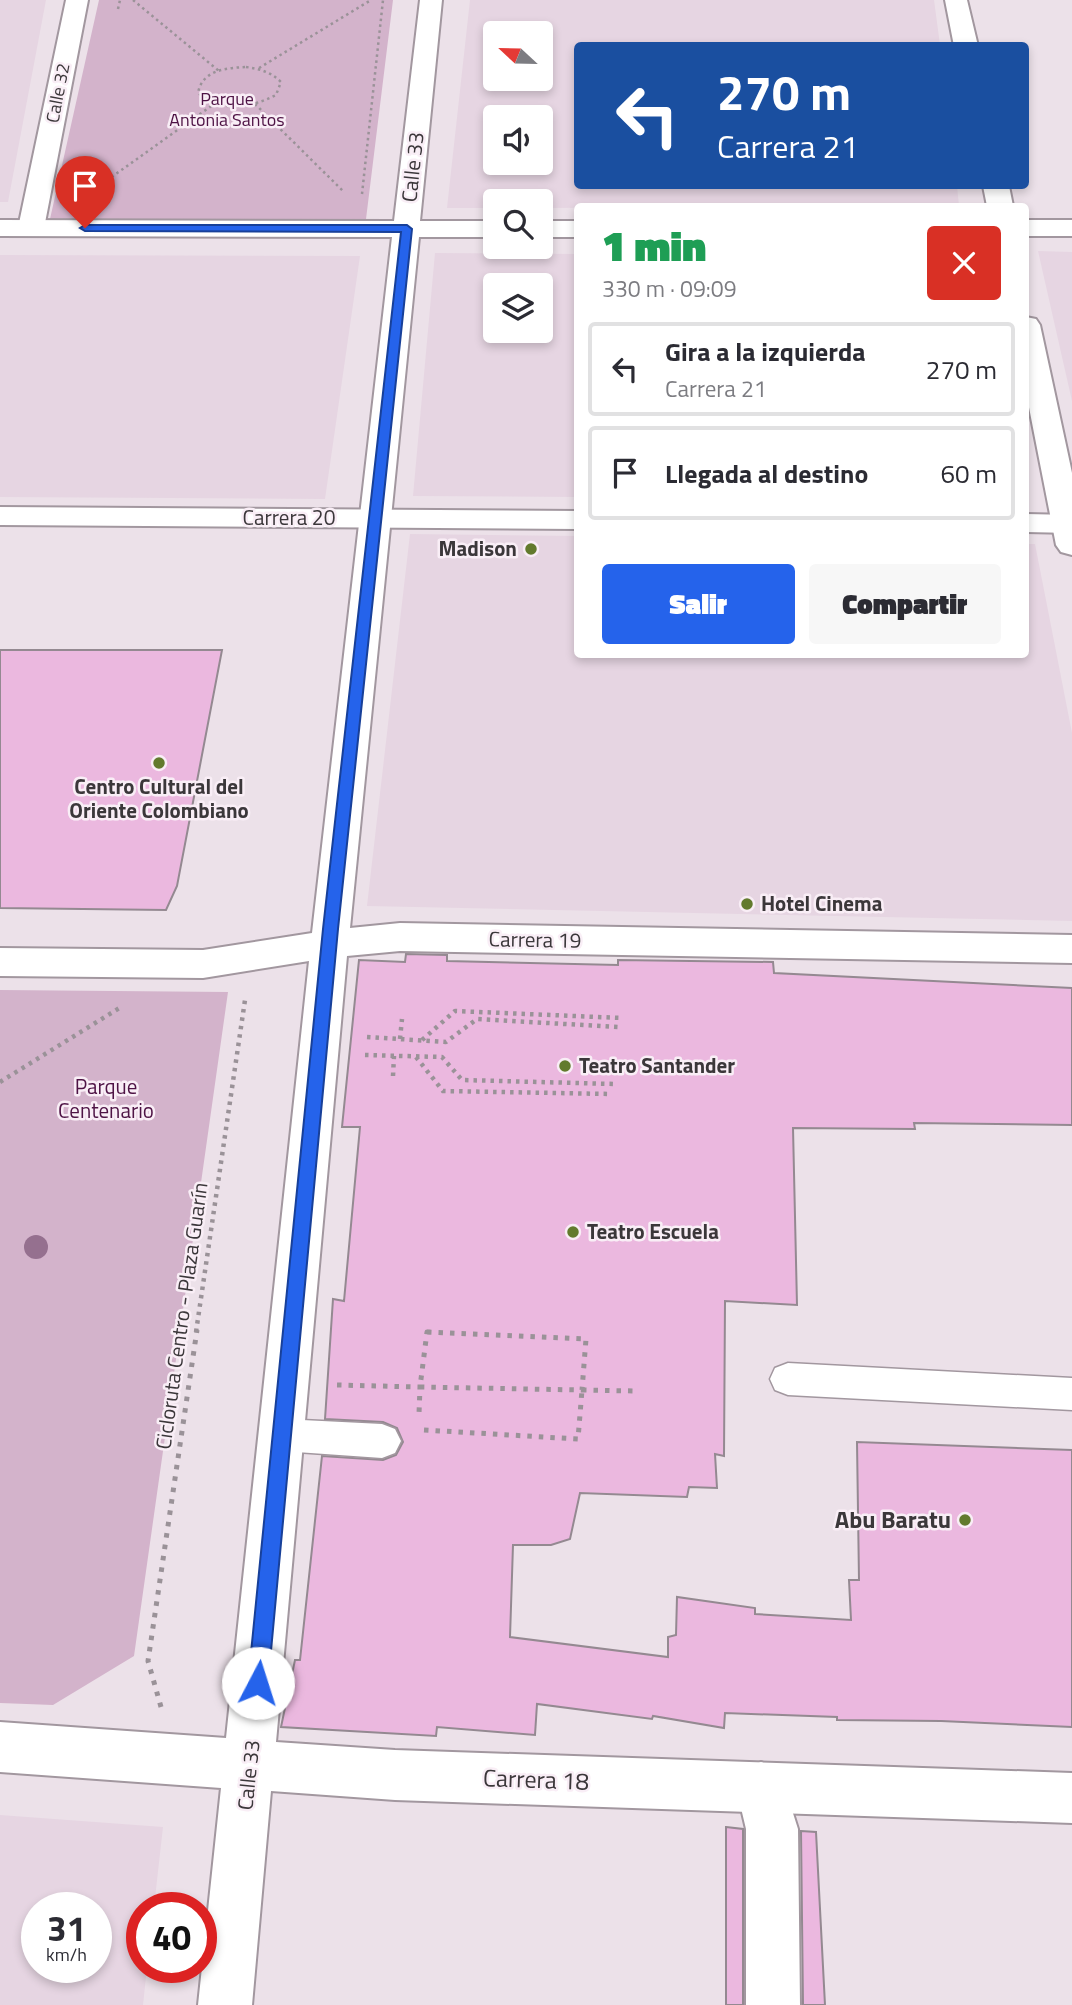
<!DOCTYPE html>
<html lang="es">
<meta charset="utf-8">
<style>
body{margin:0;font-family:"Titillium Web",sans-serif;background:#f7f7f7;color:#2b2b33;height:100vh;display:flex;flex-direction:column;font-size:26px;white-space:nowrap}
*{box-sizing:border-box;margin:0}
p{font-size:23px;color:#7c7c81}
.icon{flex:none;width:38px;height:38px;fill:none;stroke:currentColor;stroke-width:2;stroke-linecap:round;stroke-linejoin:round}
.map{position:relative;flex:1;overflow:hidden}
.details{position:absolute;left:574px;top:203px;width:455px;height:455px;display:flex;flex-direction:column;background:#fff;border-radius:7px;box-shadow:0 4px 10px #0003}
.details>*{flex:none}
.banner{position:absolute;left:574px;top:42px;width:455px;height:147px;border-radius:7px;box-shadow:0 4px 10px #0003;background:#1a4fa0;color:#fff;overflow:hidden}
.needle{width:46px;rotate:292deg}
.fabs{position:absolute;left:483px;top:21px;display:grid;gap:14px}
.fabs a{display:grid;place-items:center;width:70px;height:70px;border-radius:7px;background:#fff;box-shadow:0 4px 10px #0003;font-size:35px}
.speed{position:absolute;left:21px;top:1892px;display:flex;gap:14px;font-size:35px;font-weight:700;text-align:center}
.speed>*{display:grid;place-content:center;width:91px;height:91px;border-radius:50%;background:#fff;box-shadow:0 4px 10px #0003;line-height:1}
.speed small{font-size:18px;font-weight:400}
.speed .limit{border:10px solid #d22;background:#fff;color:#111}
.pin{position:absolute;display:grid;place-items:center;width:60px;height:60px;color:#fff;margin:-72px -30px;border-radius:50% 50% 50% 0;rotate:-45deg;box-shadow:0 0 7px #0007}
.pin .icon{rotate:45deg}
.me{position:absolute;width:77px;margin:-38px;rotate:5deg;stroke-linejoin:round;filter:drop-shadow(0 0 5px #0008)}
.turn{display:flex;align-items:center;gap:24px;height:147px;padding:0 28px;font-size:32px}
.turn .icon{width:91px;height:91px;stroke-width:2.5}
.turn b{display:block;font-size:49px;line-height:60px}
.round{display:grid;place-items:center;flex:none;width:74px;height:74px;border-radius:7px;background:#f7f7f7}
.head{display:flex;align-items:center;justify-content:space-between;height:119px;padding:0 28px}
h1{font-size:42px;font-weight:800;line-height:52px;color:#1e9e55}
.button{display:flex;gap:14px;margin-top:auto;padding:14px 28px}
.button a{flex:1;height:80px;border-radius:7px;background:#2563eb;color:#fff;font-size:28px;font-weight:800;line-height:80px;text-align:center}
.button a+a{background:#f7f7f7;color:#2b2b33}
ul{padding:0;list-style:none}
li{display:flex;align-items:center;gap:21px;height:94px;margin:0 14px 10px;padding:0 14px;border:4px solid #e1e1e2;border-radius:7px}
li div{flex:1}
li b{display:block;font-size:26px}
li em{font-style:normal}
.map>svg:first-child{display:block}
</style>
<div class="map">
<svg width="1072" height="2005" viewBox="0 0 1072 2005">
<rect width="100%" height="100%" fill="#ece1e9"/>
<path fill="#e6d5e2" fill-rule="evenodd" d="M0,0H46L8,202H0Z
M470,0H934L940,45L578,46V186H957L959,206L541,208V201H495V208H447ZM541,33V79H495V33ZM541,117V163H495V117Z
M1038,251L1072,252V401Z
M435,253L577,254V497L413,496ZM541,285V331H495V285Z
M0,255L360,256L325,499L0,497Z
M410,534L577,536L578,654H1026V544H1035L1072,733V921L367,906Z
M0,1815L163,1827L154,1907L142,1908V1967H147L143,2005H0ZM37,1908H96V1967H37Z"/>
<path fill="#d3b3cb" d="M99,0H393L366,219H50Z
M0,990L228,992L134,1656L53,1705L0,1703Z"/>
<path fill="#ebb8df" stroke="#948991" stroke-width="2" d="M0,650H222L177,886L166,910L0,908Z
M406,954L447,955V961L618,965V960L773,962L774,973L1072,988V1125L914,1123L915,1129L793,1128L797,1305L725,1301L724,1456L715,1454L717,1488L689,1487L687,1497L580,1493L570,1539L551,1545H513L510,1637L668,1657V1637L676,1635L677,1597L755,1608V1614L851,1620L849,1580H859L857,1442L1072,1450V1727L941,1721L837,1720V1717L725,1713L724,1728L653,1716L652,1719L537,1704L535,1735L437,1727L436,1736L281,1727L295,1660H300L322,1456L383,1460L396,1455L403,1442L397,1428L383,1422L325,1419L333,1299L344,1301L360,1127H342L359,960L405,962Z
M726,1827L743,1829V2005H726Z
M801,1831L816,1832L825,2005H803Z"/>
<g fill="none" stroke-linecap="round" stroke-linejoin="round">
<defs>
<path id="service" d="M788,1363L1072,1378V1410L788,1395L775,1390L770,1379L775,1368Z
M282,1419L382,1424L395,1429L401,1441L395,1453L382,1458L282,1451L269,1447L263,1435L269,1423Z"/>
<path id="pedestrian" d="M761,1762L779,1769L798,1829L800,2005H746V1829L736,1787L743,1769Z"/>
<path id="minor" d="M66,0H88L44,228L40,234L31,236L22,234L18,228Z
M0,507L578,511V529L0,525Z
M1026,514L1072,515V533L1026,532Z"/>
<path id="tertiary" d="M420,0H442L420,221H495V237H419L350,928L400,923L1072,935V963L400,951L347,956L276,1742L395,1750L1072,1773V1823L395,1800L271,1791L252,2005H198L221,1788L0,1772V1722L226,1738L309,961L203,978L0,976V948L203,950L312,933L392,237L0,236V220L394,221Z
M945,0H967L978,46H954Z
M983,186H1009L1013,206H987Z
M1026,220H1072V236H1026Z
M541,221H578V237H541Z
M1026,317L1036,319L1040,325L1072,473V555L1061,552L1056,545L1026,392Z"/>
</defs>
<use href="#service" stroke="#a2979f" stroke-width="3"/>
<use href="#pedestrian" stroke="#a2979f" stroke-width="4"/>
<use href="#minor" stroke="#a2979f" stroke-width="4"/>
<use href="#tertiary" stroke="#a2979f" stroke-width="4"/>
<path stroke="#9a9298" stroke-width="2.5" stroke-dasharray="2.5 3.5" stroke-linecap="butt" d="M133,0L219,71
M118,9L120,0
M246,67C260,69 271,72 281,82L276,95C250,108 222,113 198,93C202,70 226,68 246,67Z
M259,68L371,0
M255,104L343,191
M92,191L214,104
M362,194L383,0"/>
<path stroke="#9a9298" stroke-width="4.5" stroke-dasharray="3.5 5" stroke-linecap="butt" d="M367,1037L446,1042L477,1019L618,1027
M400,1039L402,1019
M422,1040L455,1011L622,1018
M365,1055L442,1057L462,1080L615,1084
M416,1057L443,1091L611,1094
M393,1076L394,1056
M0,1082L121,1007
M196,1332L245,1000
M427,1332H431"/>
<path stroke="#9a9298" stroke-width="5" stroke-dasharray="4.5 7" stroke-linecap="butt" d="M427,1332L586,1339L582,1390L420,1387Z
M337,1385L420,1387L419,1414
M582,1390L636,1391
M424,1430L578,1439L582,1390
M161,1707L148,1661L197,1330"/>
<use href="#service" fill="#fff" fill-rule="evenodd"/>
<use href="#pedestrian" fill="#fff" fill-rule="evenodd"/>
<use href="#minor" fill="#fff" fill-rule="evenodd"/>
<use href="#tertiary" fill="#fff" fill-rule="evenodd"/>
</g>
<circle fill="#95708f" cx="36" cy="1247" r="12"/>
<path fill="#2563eb" stroke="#184099" stroke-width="2" d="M407,225L412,229L338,929L268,1683L265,1690L258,1693L251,1690L248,1683L323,929L401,232L85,231L80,228L85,225Z"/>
<g fill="#627a2d" stroke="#f9eef6" stroke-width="2.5">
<circle cx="531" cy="549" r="7"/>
<circle cx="159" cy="763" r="7"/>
<circle cx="747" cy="904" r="7"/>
<circle cx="565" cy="1066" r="7"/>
<circle cx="573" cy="1232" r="7"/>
<circle cx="965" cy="1520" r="7"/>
</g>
<g text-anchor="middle" stroke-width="5" stroke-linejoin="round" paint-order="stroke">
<g font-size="18" fill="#3b373a" stroke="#f9eef6">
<text transform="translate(58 93) rotate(-79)" y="6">Calle 32</text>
</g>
<g font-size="18" fill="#4e1345" stroke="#f9eef6">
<text x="227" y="105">Parque<tspan x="227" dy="21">Antonia Santos</tspan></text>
</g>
<g font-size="21" fill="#3b373a" stroke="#f9eef6">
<text transform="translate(413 167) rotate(-84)" y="7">Calle 33</text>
<text x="289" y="525">Carrera 20</text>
<text transform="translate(535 940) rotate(1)" y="7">Carrera 19</text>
<text transform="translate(182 1316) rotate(-82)" y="7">Cicloruta Centro - Plaza Guarín</text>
<text transform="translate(249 1775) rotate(-84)" y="7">Calle 33</text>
</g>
<g font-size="21" font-weight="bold" fill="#3b373a" stroke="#f9eef6" text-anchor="start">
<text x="517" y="556" text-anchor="end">Madison</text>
<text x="159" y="794" text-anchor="middle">Centro Cultural del<tspan x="159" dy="24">Oriente Colombiano</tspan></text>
<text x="761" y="911">Hotel Cinema</text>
<text x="579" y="1073">Teatro Santander</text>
<text x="587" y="1239">Teatro Escuela</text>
</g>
<g font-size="21" fill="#4e1345" stroke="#f9eef6">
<text x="106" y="1094">Parque<tspan x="106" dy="24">Centenario</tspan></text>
</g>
<g font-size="24" font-weight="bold" fill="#3b373a" stroke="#f9eef6" text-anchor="end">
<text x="951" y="1528">Abu Baratu</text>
</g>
<g font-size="24" fill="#3b373a" stroke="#f9eef6">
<text transform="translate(536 1780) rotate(2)" y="8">Carrera 18</text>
</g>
</g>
</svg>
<div class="fabs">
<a><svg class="needle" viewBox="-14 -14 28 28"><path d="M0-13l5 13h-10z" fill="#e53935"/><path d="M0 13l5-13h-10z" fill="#7c7c81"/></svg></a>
<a><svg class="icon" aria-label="sound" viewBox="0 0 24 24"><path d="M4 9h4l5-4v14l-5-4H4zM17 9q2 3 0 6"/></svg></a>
<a><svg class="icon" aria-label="search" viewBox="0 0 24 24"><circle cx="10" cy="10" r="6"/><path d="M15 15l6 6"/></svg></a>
<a><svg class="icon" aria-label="layers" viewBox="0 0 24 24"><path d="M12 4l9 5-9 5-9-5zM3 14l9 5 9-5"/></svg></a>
</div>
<div class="speed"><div>31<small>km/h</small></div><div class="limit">40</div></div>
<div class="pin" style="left:85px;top:228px;background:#d93025"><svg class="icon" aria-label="arrive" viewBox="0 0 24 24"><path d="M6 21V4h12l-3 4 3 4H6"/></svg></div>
<svg class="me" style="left:258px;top:1683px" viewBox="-20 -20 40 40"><circle r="19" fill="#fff"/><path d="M0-13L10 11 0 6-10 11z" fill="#2563eb"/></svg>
<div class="banner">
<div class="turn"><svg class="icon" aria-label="left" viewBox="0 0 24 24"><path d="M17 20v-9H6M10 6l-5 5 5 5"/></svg><div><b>270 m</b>Carrera 21</div></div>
</div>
<section class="details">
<div class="head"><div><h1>1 min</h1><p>330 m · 09:09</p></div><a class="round" style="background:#d93025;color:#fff"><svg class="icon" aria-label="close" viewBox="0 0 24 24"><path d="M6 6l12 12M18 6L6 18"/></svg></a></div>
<ul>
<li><svg class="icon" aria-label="left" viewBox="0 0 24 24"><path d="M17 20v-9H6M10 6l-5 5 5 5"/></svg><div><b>Gira a la izquierda</b><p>Carrera 21</p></div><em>270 m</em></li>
<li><svg class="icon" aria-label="arrive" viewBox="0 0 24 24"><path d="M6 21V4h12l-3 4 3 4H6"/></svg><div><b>Llegada al destino</b></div><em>60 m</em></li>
</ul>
<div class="button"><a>Salir</a><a>Compartir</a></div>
</section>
</div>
